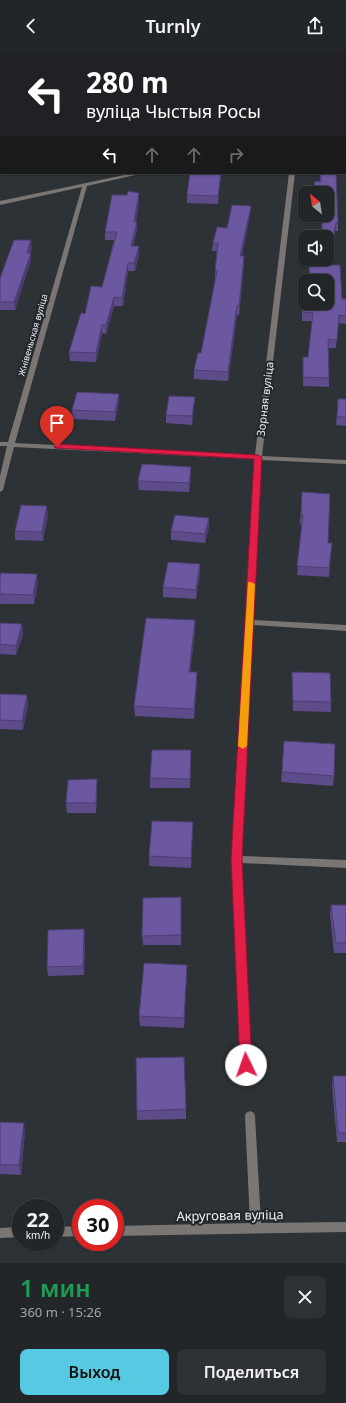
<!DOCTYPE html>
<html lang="ru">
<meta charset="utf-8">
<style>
body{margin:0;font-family:"Noto Sans",sans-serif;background:#2e3234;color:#f1f3f6;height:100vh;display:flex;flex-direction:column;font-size:15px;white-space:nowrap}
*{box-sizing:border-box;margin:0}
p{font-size:13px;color:#a2a5a8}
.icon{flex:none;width:22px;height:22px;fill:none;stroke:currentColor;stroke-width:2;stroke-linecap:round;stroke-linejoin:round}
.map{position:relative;height:1211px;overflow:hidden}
.sheet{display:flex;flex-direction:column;background:#222628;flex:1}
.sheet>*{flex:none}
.guide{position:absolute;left:0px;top:0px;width:346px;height:122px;box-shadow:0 1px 3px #0004,0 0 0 1px #3f4345;background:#202124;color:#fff;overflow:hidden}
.needle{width:26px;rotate:330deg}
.buttons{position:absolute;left:298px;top:134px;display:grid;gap:8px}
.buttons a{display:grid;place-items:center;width:36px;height:36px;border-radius:8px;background:#222628;box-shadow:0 1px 3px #0004,0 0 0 1px #3f4345;font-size:20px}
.speed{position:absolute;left:12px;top:1147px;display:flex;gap:8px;font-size:20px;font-weight:700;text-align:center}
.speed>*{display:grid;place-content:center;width:52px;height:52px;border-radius:50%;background:#222628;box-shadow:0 1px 3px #0004,0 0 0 1px #3f4345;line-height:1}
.speed small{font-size:10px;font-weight:400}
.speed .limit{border:6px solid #d22;background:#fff;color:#111}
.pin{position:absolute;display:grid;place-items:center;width:34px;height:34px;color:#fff;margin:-41px -17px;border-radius:50% 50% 50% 0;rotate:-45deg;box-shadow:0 0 4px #0007}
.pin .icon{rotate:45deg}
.me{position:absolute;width:44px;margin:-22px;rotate:357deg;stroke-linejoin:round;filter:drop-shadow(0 0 3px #0008)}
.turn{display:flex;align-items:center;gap:14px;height:84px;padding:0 20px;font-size:18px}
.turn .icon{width:52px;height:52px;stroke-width:2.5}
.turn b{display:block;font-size:28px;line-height:34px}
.lanes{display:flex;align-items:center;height:38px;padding:0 20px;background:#0003;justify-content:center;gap:20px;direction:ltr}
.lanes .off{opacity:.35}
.round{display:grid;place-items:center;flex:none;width:42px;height:42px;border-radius:8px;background:#2e3234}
.summary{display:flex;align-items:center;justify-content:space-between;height:68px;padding:0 20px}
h1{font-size:24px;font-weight:600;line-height:30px;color:#1e9e55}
.cta{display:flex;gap:8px;margin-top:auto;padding:8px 20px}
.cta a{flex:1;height:46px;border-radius:8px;background:#57c9e2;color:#111;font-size:16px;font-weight:600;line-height:46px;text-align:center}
.cta a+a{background:#2e3234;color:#f1f3f6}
header{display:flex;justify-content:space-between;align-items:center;height:52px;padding:0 20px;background:#222628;font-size:18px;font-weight:600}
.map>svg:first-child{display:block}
</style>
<header><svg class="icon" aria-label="back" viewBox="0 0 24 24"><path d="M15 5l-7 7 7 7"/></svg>Turnly<svg class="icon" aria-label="share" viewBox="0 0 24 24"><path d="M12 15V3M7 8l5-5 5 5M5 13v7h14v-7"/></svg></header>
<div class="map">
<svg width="346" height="1211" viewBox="0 0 346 1211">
<rect width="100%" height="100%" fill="#2d3236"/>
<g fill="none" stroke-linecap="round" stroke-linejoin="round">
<path fill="#797674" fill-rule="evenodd" d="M0,28H1V30H0Z
M345,37H346V39H345Z
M134,121H144L87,134L15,391L255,403L289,121H295L262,404L346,408V412L261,408L253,568L346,573V579L253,573L242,804L346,808V816L242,811L252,1029L251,1032L247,1034L243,1032L242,1029L232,807L254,407L14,395L3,438L0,440V424L7,394H0V390H8L82,135L0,153V149Z
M250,1059L254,1061L255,1064L261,1171L346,1170V1180L115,1184V1174L250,1171L245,1064L246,1061Z
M81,1174V1184L55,1185V1175Z
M21,1175V1185L0,1186V1176Z"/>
</g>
<path fill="#5d4b8a" d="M221,121L218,152L187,151V143Z
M320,121H336L338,171V179H335L329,213L342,247H346V272L338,271L336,296H328L329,326V335L303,334V305H308L312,269H302V260L305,251L327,229H309V216L322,182L321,163H327V141L320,129Z
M139,149L136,170L137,178L133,194H139V203L135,219H128L123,254H114L106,282L102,281L96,310L70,309L69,300L85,262L102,235L114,188H105V180Z
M251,154L250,162L242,204L244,212L239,263H237L228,329L194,327V318L201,301L215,227V219L217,199H212L213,191L227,176Z
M32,196L30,201L31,208L15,258H0V226Z
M338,347H346V374L336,373Z
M119,351L115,369L73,367L72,358Z
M194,354L192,373L166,371V363Z
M191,415V424L189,440L139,438L138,429Z
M302,440L328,491H332L329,525L297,523L302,473H300Z
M48,463L43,489L15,488V479Z
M209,466V475L205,491L171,488V479Z
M200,522L196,547L163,545V535Z
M0,525L38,531L34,552H0Z
M195,568V578L190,620L197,630L194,667L135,664L134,654Z
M0,571L22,572L23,582L16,603L0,602Z
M292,620L331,650V660L293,659L292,629Z
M0,642L27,643L28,653L23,678L0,677Z
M284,689L334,724L333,734L281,730Z
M191,698L190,736H150V726Z
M97,727V737L96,761H67L66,751Z
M193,770L191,816L149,814V804Z
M181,845V893H143L142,884Z
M331,853H346V901H334L330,862Z
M84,877L85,887L84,923L48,924L47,915Z
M187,913L184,976L140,974L139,964Z
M136,1006L186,1057V1067L137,1068Z
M333,1024H346V1090H337L332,1034Z
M0,1070L25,1080L21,1123L0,1122Z"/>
<path fill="#4c3d71" d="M1,36V44L0,46V37Z
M221,121L218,152V144Z
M139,141V149L134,178V170Z
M251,154L250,162L240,212V204Z
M137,170V178L131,202V194Z
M336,171L335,179L327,221L328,213Z
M31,188L32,196L28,208L27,201Z
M139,194V203L135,219L134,211Z
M31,201V208L15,258L14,250Z
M244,204V212L239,263V254Z
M128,211V219L123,254L122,246Z
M114,245V254L106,282V273Z
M237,254V263L228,329V320Z
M102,273V281L96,310V301Z
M119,342V351L115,369V360Z
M195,345L194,354L192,373V364Z
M191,415V424L189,440V431Z
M47,454L48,463L43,489L42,480Z
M209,466V475L205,491V482Z
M200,512V522L196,547V538Z
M37,522L38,531L34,552L33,543Z
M195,568V578L189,629V620Z
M22,572L23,582L16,603V594Z
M197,620V630L194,667V657Z
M27,643L28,653L23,678L22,669Z
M97,727V737L96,761V751Z
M84,877L85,887L84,923L83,914Z
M187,913V922L184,976V966Z
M24,1071L25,1080L21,1123L19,1113Z"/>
<path fill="#6c57a1" stroke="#4c3d71" d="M190,121H221L218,144L187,143Z
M321,121H336L338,171H336L328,213H340L342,247H346V264L339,263L337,288L328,287L329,326L303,325V305H308L313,261L302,260L305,246V251H327V229H310L309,216L311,207H327V185H315L316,182H322V163H327V141H314L315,129L321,130Z
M128,139L139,141L134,170H137L131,194H139L134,211H128L122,246L114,245L106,273H102L96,301L69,300L81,261L85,262L91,234L102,235L117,180H105L112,143H127Z
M232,153L251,154L240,204H244L239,254H237L228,320L194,318L198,301H201L217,219H215L218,191H213L217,175L227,176Z
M14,188H31L27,201H31L14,250H0V226Z
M77,340L119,342L115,360L72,358Z
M169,344L195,345L192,364L166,363Z
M338,347H346V365H337Z
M142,412L191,415L189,431L138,429Z
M302,440L330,442L328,491H332L329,516L297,514L303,463H301Z
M21,453L47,454L42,480L15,479Z
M175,463L209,466L205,482L171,479Z
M168,510L200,512L196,538L163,535Z
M1,521L37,522L33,543L0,542V525Z
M146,566L195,568L189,620H197L194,657L134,654Z
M0,571L22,572L16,594L0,592Z
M292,620L330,621L331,650L293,649Z
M0,642L27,643L22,669L0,668Z
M284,689L335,692L334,724L282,720Z
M152,698H191L190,727L150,726Z
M97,727L96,751H66L68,728Z
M152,769L193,770L191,806L149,804Z
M181,845V883L142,884L143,846Z
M331,853H346V891H336Z
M84,877L83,914L47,915L48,878Z
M144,911L187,913L184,966L139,964Z
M184,1005L186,1057L137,1059L136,1006Z
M333,1024H346V1081H338Z
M0,1070L24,1071L19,1113H0Z"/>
<path fill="#e11d48" stroke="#92132f" d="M57,392L258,403L262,405L242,807L252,1013L250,1017L246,1018L242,1017L240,1013L231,807L254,407L55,396L54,395Z"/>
<path fill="#f59e0b" d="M248,530H251L255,532L247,694L243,697L238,694Z"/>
<g text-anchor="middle" stroke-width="4" stroke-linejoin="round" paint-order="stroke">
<g font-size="9" fill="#eceff2" stroke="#24282c">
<text transform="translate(33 283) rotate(-74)" y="3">Жнівеньская вуліца</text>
</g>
<g font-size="11" fill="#eceff2" stroke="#24282c">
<text transform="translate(265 347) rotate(-83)" y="4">Зорная вуліца</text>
</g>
<g font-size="13" fill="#eceff2" stroke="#24282c">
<text transform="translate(230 1163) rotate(-1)" y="5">Акруговая вуліца</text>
</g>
</g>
</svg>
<div class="buttons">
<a><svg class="needle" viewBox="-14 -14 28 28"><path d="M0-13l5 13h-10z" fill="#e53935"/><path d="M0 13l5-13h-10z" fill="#a2a5a8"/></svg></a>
<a><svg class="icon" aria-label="sound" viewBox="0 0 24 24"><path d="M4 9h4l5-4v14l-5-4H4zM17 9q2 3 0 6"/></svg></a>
<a><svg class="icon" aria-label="search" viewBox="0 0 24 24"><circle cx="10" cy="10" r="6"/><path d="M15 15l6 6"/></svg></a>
</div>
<div class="speed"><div>22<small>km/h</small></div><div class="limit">30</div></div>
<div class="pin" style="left:57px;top:395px;background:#d93025"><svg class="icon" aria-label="arrive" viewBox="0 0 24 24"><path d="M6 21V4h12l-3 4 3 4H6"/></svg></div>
<svg class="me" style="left:246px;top:1013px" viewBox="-20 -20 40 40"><circle r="19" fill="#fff"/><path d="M0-13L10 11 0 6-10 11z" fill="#e11d48"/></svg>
<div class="guide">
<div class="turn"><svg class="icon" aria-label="left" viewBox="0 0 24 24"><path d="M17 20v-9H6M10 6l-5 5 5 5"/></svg><div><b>280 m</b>вуліца Чыстыя Росы</div></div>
<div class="lanes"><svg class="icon" aria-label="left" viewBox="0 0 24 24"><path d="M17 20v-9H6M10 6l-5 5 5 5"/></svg><svg class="icon off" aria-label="ahead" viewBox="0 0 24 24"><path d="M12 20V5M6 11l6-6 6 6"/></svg><svg class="icon off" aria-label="ahead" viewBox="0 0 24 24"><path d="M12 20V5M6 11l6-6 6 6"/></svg><svg class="icon off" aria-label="right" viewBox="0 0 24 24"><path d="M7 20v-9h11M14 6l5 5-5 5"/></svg></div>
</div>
</div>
<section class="sheet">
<div class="summary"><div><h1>1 мин</h1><p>360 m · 15:26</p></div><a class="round"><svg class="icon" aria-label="close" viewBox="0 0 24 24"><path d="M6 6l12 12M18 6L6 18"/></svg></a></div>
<div class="cta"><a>Выход</a><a>Поделиться</a></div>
</section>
